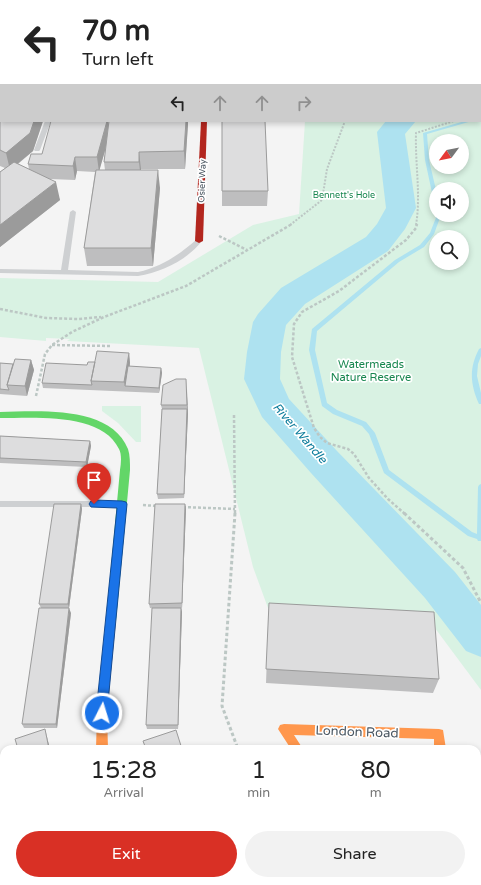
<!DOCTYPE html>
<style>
body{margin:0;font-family:"Varela Round",sans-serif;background:#f2f2f2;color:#222;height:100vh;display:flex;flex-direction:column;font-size:15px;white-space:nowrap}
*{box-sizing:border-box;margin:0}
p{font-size:13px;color:#767676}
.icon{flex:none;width:22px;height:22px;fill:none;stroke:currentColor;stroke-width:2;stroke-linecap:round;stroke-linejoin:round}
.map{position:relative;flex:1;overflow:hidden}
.panel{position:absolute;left:0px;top:745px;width:481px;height:140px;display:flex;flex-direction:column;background:#fff;border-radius:12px 12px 0 0;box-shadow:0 2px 6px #0003}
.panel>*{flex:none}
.hud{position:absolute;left:0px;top:0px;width:481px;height:122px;box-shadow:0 2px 6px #0003;background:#fff;color:#222;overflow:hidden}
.needle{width:26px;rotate:238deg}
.tools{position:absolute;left:429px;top:134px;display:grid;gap:8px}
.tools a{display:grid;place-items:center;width:40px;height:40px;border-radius:50%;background:#fff;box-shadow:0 2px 6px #0003;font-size:20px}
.pin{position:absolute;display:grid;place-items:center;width:34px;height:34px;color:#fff;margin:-41px -17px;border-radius:50% 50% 50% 0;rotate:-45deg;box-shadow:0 0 4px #0007}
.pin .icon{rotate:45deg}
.me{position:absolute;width:44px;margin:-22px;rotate:5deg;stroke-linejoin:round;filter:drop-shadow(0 0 3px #0008)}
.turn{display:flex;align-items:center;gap:14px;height:84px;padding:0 16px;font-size:18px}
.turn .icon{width:52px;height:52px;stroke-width:2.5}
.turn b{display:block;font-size:28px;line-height:34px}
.lanes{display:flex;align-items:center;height:38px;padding:0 16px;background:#0003;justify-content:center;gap:20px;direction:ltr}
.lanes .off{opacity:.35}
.eta{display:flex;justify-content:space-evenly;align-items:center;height:68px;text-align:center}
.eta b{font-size:24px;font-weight:600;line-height:28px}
.button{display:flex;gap:8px;margin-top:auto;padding:8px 16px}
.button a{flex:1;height:46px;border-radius:24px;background:#d93025;color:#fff;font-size:16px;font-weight:600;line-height:46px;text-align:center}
.button a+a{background:#f2f2f2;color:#222}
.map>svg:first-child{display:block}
</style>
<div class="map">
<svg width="481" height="885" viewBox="0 0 481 885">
<rect width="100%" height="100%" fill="#f4f4f4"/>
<path fill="#d9f2e3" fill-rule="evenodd" d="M480,8H481V690L423,612L268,608L253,567L199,348L67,341L70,339L46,338V341L0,337V278L158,282L253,225L299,214L305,121H480ZM436,141H462V167H436ZM436,189H462V215H436ZM436,237H462V263H436Z
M102,406H141V442H136L118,423L102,411Z"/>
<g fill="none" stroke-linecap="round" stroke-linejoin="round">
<path fill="#aee2f0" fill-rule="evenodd" d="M480,78H481V81H480Z
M480,117H481V119H480Z
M465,121H472L427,134L429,160L436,190V203L434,202L425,160L423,133Z
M437,215H441L434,234L424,247L399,262L317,331L315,350L327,403L337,410L366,422L375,433L389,470L472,532L477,534L478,487L479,485L481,484V541H478L477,539L468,536L384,473L369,434L362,426L333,414L322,406L309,350L312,329L395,260L420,245L430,233Z
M481,348V356L478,364L477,376L481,393V404H479C470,384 469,368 479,349Z
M481,615V633L478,635L476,634C474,629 476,621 479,616Z"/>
<path fill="#aee2f0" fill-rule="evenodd" d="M480,92H481L480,109Z
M386,121H416L405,134L416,208L405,229L388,251L305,304L286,325L281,352L280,379L289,399L337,451L455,572L481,605V657L466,651L425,598L311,473L262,417L244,379L247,352L253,322L258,314L281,288L366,237L377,224L386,208L377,132Z"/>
<path stroke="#bcc7c4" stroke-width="2" stroke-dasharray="2 1.5" stroke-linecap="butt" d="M290,225L322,200L327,169L345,121
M416,225C421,195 415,164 416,133L454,121"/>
<path stroke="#bcc7c4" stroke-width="2.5" stroke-dasharray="3 2" stroke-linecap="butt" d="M219,236L247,250
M0,309L46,318L78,319L101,317
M52,345L110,346
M36,396L45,354L52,345L72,332L104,317L186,286L292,224
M234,415L235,514
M143,505L156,506
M183,507L235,509
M405,514L388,499L369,478L354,454L348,449L327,443L320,437L314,428L292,357L294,324L302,312L339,291L406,240L416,228L417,224"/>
<path stroke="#bcc7c4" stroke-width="3" stroke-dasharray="3.5 2.5" stroke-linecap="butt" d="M235,513L222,706L238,749
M404,513L463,568L481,603
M189,885L198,881"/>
<path fill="#ced0d2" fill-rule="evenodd" d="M123,0H129L130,1H124Z
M387,0H394L395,1H388Z
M0,63L1,64V68L0,67Z
M45,121H51L40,150L39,151H35L34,150Z
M73,210L76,212L68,270L138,272C161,267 179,255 197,239H201L202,241C187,260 162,272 138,276L0,273V269L61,270L70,212Z
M0,501H121L124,502L125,504L124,506L121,507H0Z"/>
<path fill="#ced0d2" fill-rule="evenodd" d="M0,79L1,80V88L0,87Z
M123,881H147L148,885H124Z
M439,881H463L462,885H438Z"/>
<path fill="#63d668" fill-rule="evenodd" d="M0,412C38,411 111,405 128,449C130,455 130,463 130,470L116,621L115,624L111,626L107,624L106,621L120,470C121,463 122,455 119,449C102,412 34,418 0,418Z"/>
<path fill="#ff974d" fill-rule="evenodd" d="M111,616L115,618L116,621L107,713L108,749H96L97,713L106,621L107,618Z
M284,724L439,729L443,730L446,749H434V739L294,735L303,749H291L278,729L280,725Z"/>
<path fill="#b3261e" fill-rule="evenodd" d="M201,121H207L203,241L199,243L195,241Z"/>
</g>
<path fill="#bebebf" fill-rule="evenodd" d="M163,0H226L228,1H163Z
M234,0H338V1H236Z
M1,14V59L0,58V15Z
M0,87L1,121H43L33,151L18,164L29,169L28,164L42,154L108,126L109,121H188L185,169H141V170L160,188L153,266H87L84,248L95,172L77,171L75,180L50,179L60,200L0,247V172L5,168L0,166ZM106,148L104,162L105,170H99Z
M222,191H268L267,206H222Z
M129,353L130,363V367L161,368L162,373L159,393L43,388L42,383L95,362Z
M31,360L34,370L27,396L0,394V363L13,364Z
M187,389L188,414L184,498L158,499L157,494L162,409L161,405Z
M0,436L90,441L91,446L87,467L0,463Z
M81,504L82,509L69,608H41L39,604Z
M186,509L182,608H150L149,604Z
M269,603L439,679L433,693L266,683Z
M181,608L182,612L178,729H147L146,725Z
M71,613L57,728H24L22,724Z
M481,754V793L479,758Z
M290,881H422L417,885H292Z"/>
<path fill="#9b9b9b" d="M91,0H99V1H91Z
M34,121H43L33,151L10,170L6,153Z
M105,121H108L109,136L99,172L97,157Z
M186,121H188V125L185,169L184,151Z
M139,152L141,169V180L139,162Z
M75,157L77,171L75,180L73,166Z
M158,170L160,188L153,266L151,248Z
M56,182L60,200L0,247V225Z
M129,353L130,363L126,386H125L124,382Z
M31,360L34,370L27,396L25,386Z
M161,368L162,373L159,393V388Z
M186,379L188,414L184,498V494L187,410Z
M90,441L91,446L87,467L86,462Z
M81,504L82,509L69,608L68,604Z
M185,504L186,509L182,608V603Z
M69,608L71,613L57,728L56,724Z
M181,608L182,612L178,729V725Z
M45,729L50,749H49Z
M417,881H422L417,885H412Z"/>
<path fill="#ddddde" stroke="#9b9b9b" d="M12,0H91V1H11Z
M180,0H226L228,1H182Z
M272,0H337L335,1H274Z
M1,14V45H0V15Z
M0,87H1V121H34L30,133L6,153L0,150Z
M51,121H107L97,157H75L73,166L28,164L31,154H42Z
M109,121H186L184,151L139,152V162H104Z
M222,121H265L268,191H222Z
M14,162L56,182L0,225V172Z
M96,170H158L151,248H84Z
M97,351L129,353L124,382L91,381Z
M15,359L31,360L25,386L7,385Z
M88,362H95L91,381L92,385L42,383L46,363L87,365Z
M0,363L13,364L7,385L9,390L0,389Z
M128,366L161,368L159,388L125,386Z
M176,379H186L187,405H161L163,385Z
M162,409H187L184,494H157Z
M0,436L90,441L86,462L0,458Z
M54,504H81L68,604H39Z
M155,504H185L182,603L149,604Z
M269,603L434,612L439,679L266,669Z
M39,608H69L56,724H22Z
M152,608H181L178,725H146Z
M45,729L49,749H18L15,739Z
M176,730L182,749H146L143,741Z
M45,881H83L84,885H44V881Z
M296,881H417L412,885H298Z"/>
<path fill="#1a73e8" stroke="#114b97" d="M94,500L122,501L126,502L127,504L107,713L106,717L102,718L98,717L96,713L117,508L91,507L89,504L91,501Z"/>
<g text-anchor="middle" stroke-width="3.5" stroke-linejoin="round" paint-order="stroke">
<g font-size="9" fill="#4a5661" stroke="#fff">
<text transform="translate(202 181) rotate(-88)" y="3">Osier Way</text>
</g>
<g font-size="9" fill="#17864f" stroke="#fff">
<text x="344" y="198">Bennett's Hole</text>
</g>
<g font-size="11" fill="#17864f" stroke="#fff">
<text x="371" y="368">Watermeads<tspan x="371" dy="13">Nature Reserve</tspan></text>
</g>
<g font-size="12" font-style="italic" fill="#0c7c9b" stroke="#fff">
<text transform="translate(300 433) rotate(49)" y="4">River Wandle</text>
</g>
<g font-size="13" fill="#4a5661" stroke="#fff">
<text transform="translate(357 731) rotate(2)" y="5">London Road</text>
</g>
</g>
</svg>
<div class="tools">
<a><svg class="needle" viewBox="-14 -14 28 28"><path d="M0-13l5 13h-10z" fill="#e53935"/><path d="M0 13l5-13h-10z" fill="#767676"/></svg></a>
<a><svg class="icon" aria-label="sound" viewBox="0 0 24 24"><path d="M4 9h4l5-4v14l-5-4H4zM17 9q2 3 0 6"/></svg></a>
<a><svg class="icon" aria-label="search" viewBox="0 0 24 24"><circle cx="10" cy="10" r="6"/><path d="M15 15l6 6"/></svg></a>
</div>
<div class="pin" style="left:94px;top:504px;background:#d93025"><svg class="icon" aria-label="arrive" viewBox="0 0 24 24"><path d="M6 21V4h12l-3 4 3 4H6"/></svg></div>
<svg class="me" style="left:102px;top:713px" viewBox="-20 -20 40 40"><circle r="17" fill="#1a73e8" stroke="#fff" stroke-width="3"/><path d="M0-11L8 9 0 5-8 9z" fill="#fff"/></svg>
<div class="hud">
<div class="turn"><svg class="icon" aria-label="left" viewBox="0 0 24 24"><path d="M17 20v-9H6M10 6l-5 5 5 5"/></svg><div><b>70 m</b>Turn left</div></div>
<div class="lanes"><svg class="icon" aria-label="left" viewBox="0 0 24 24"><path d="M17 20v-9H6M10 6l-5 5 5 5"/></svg><svg class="icon off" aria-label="ahead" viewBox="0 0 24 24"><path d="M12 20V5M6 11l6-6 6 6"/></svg><svg class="icon off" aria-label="ahead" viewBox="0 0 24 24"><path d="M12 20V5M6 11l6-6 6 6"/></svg><svg class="icon off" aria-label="right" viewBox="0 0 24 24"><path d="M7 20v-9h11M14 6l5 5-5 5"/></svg></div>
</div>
<section class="panel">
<div class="eta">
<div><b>15:28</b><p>Arrival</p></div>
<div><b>1</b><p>min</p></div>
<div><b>80</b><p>m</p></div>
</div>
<div class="button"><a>Exit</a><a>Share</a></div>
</section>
</div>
